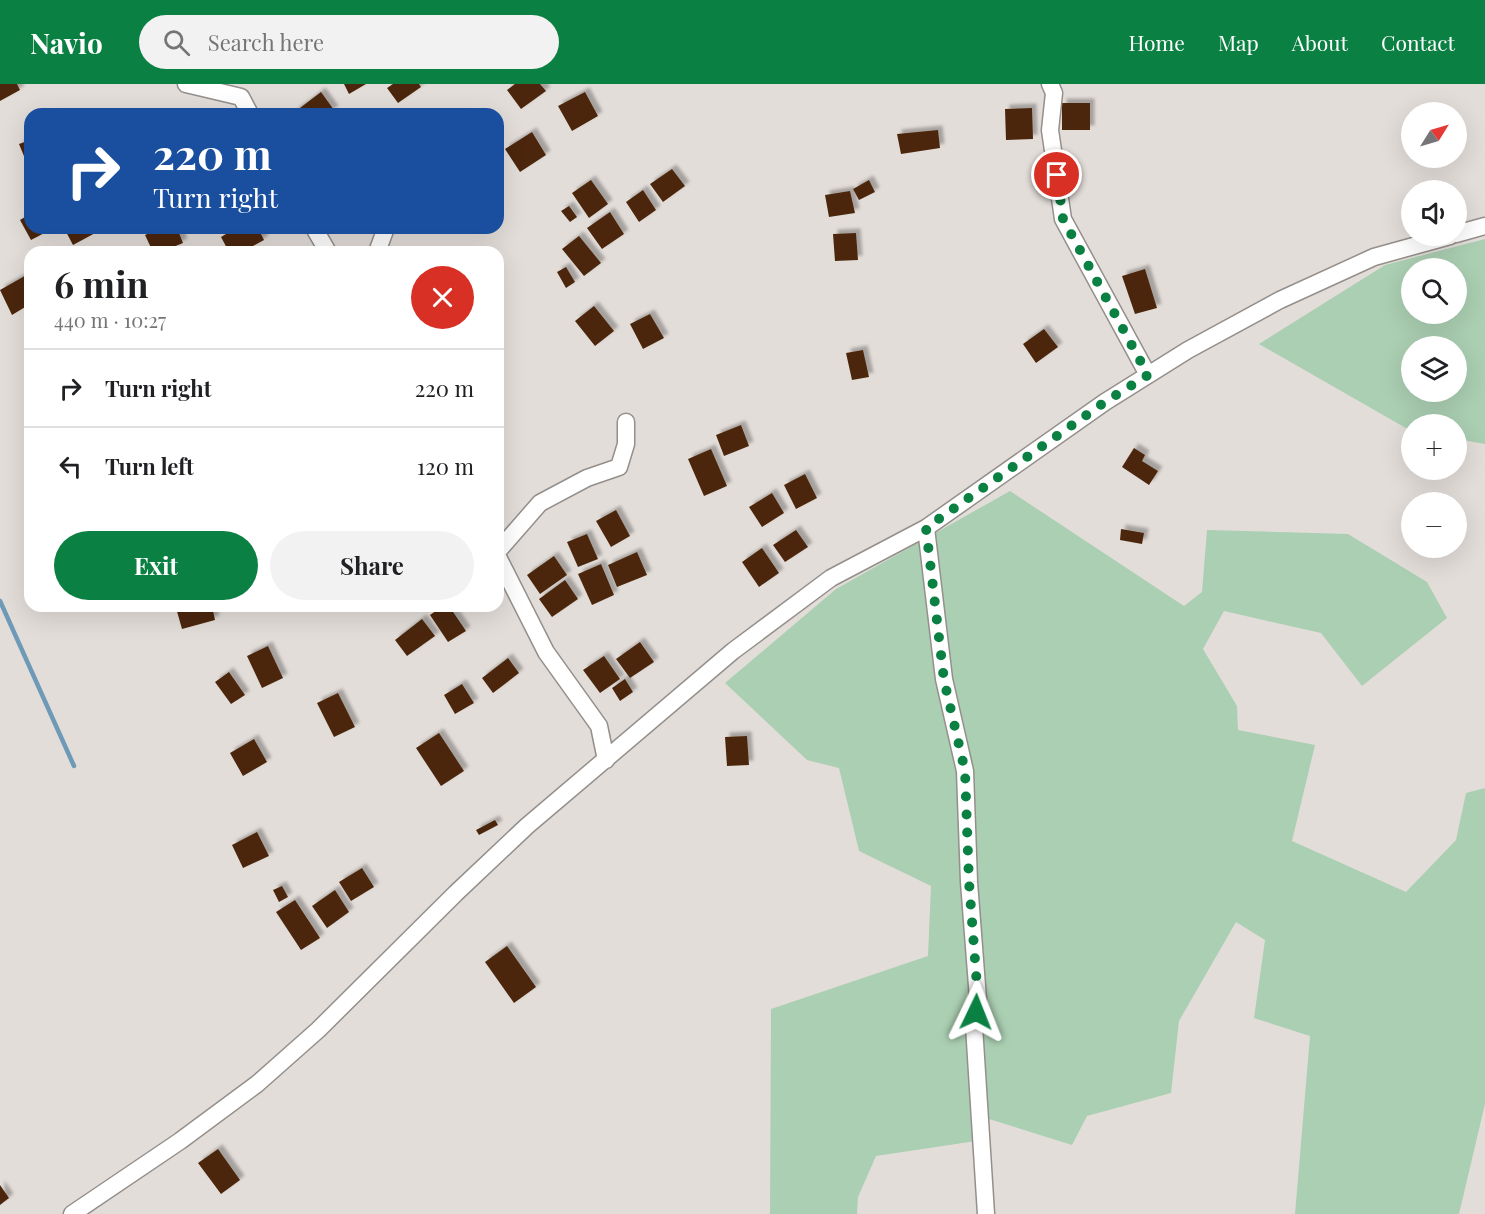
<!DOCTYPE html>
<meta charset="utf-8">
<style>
body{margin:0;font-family:"Playfair Display",serif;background:#f2f2f2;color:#202124;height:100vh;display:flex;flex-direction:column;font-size:22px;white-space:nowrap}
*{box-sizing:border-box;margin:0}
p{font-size:20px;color:#757577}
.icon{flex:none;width:33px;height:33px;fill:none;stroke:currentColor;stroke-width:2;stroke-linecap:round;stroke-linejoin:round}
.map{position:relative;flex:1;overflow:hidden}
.side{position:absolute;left:24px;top:162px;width:480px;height:366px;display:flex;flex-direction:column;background:#fff;border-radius:18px;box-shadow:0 6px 24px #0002}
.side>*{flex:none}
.banner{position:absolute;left:24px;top:24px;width:480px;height:126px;border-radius:18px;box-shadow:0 6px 24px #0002;background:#1a4fa0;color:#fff;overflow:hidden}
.needle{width:39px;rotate:53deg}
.buttons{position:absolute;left:1401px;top:18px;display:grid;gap:12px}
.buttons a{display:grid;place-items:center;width:66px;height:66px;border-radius:50%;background:#fff;box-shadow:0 6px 24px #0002;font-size:30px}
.pin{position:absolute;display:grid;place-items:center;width:51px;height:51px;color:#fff;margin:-26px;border:3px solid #fff;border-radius:50%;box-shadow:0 2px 6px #0007}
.me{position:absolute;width:66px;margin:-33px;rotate:2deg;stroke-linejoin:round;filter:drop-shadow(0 0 4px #0008)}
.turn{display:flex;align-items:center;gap:21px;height:126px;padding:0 30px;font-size:27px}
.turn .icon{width:78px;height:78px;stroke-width:2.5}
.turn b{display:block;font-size:42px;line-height:51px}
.round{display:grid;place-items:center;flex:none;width:63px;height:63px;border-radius:32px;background:#f2f2f2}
.head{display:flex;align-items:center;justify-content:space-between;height:102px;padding:0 30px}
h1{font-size:36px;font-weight:700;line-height:45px}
.action{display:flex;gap:12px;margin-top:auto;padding:12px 30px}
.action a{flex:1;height:69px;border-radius:36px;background:#0b8043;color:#fff;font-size:24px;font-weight:700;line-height:69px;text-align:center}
.action a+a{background:#f2f2f2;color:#202124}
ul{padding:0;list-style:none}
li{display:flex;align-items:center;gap:18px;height:78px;padding:0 30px;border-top:2px solid #e0e0e0}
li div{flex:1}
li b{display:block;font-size:22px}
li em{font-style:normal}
header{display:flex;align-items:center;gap:36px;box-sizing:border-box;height:84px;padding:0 30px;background:#0b8043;color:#fff}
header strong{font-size:28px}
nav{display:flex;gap:33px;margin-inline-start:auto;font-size:21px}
.search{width:420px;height:54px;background:#f2f2f2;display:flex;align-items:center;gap:15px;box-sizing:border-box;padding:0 21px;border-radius:33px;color:#757577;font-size:22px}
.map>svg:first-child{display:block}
</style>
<header>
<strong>Navio</strong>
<div class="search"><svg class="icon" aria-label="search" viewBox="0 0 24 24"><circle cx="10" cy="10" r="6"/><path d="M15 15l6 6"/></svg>Search here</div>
<nav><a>Home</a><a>Map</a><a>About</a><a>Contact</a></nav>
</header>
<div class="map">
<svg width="1485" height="1130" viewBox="0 0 1485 1130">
<defs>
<filter id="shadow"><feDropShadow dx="4.5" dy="-4.5" stdDeviation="1.5" flood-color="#0004"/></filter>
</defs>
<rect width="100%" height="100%" fill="#e3ddd9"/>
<path fill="#abcfb2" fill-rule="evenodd" d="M1485,155V360L1457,355L1456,340H1412L1411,347L1259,260L1385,181ZM1412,184H1456V230H1412ZM1412,262H1456V308H1412Z
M1010,407L1184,522L1202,508L1207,446L1348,450L1427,498L1447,534L1362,602L1321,549L1224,527L1203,565L1237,622L1238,646L1315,661L1292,757L1406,808L1456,756L1466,709L1485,704V1020L1459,1130H1295L1310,952L1254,934L1265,856L1236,838L1179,937L1171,1009L1087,1032L1072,1061L986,1034L976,1057L876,1072L858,1113L857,1130H770L771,925L928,872L931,802L859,767L839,684L807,676L725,599L836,505Z"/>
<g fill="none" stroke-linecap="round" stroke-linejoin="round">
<path stroke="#6e9ab8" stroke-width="4.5" d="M0,517L74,682"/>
</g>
<path fill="#4b280b" filter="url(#shadow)" d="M0,0H17L20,6L0,17Z
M344,0H366L349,10Z
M393,0H419L421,3L398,19L387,4Z
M515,0H540L546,7L521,25L507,6Z
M321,8L334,26L328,30H292Z
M585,8L598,32L572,47L558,22Z
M1062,19H1090V46H1062Z
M1032,24L1033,55L1006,56L1005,25Z
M938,46L940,64L901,70L897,50Z
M532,48L546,71L520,88L505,65Z
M30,56V76L26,77L19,60Z
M672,85L685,102L663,118L650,100Z
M591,96L608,120L589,134L572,109Z
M869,96L875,108L859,116L853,105Z
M643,106L656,126L639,138L626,118Z
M850,107L855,129L829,133L825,111Z
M569,122L577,133L570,138L561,127Z
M610,128L624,150L602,165L587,144Z
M30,130V144H54L31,156L20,136Z
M64,144H95L97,148L73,161Z
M161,144H177L183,159L161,168H153L145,151Z
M236,144H258L264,156L242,168H229L221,153Z
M856,149L858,176L835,177L833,150Z
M579,152L601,179L584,192L562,165Z
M566,183L575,198L566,204L557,188Z
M1145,185L1157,224L1135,230L1122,192Z
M30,189V220L12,231L0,206Z
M594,222L614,247L595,262L575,237Z
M650,230L664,254L643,265L630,240Z
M1044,245L1058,263L1036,279L1023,260Z
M863,266L869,293L852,296L846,269Z
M741,341L749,362L724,372L716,351Z
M1134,364L1145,371L1142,377L1158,387L1149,401L1122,383Z
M711,365L727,402L704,412L688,375Z
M805,390L817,414L796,425L784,401Z
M772,409L784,429L762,443L749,423Z
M616,426L630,452L611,463L596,437Z
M1121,445L1144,449L1142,460L1120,456Z
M796,446L808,463L785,478L773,461Z
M587,450L598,475L578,483L567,458Z
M762,464L779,489L759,503L742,478Z
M637,468L647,491L617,503L608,481Z
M554,472L567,491L540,510L527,491Z
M601,480L614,511L592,521L578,490Z
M565,496L578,515L552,533L539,515Z
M183,522H212L215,536L182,545L176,524Z
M443,522H449L466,547L448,558L430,531Z
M422,535L435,552L407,572L395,556Z
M640,558L654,578L630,594L616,575Z
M268,562L283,594L262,604L247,572Z
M604,572L620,595L600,609L583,586Z
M508,574L519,589L493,609L482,594Z
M229,588L245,611L231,620L215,598Z
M625,595L633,608L620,617L612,604Z
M462,600L474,619L455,630L444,611Z
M338,609L355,643L334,653L317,619Z
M439,649L464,687L441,702L416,664Z
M747,652L749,681L727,682L725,653Z
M254,655L267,678L243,692L230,669Z
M495,736L498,741L479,751L476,746Z
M257,748L269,772L243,784L232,761Z
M362,784L374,803L351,817L339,798Z
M282,802L288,813L279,818L273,806Z
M335,806L349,828L327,844L312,822Z
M295,816L320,854L301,866L276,828Z
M507,862L536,903L514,919L485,878Z
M218,1065L240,1096L221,1110L198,1079Z
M0,1101L9,1114L0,1121Z"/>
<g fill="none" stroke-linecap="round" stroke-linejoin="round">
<defs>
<path id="minor" d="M186,0L241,13L250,30
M1050,0L1054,9L1050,46L1063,135L1148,291
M314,144L328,168
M1456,150L1485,142
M377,168L386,144
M926,444L944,595L965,687L969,798L978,915L974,942L986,1130
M498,467L540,419L587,394L619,383L626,360V338
M498,473L546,568L599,642L606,676
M72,1130L180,1057L257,1000L318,946L456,809L527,742L733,567L831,494L926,444L1105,318L1188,266L1280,216L1374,173L1450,152"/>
</defs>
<use href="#minor" stroke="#948f8b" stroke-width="19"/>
<use href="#minor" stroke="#fff" stroke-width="16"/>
</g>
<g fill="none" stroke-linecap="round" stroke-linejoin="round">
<path stroke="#0b8043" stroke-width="10" stroke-dasharray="0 18" d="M976,928L978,915L969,798L965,687L944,596L926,444L1105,318L1148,291L1063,135L1057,91"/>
</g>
</svg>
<div class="buttons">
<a><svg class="needle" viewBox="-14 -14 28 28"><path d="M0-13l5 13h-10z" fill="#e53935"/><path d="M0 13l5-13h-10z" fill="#757577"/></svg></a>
<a><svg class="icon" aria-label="sound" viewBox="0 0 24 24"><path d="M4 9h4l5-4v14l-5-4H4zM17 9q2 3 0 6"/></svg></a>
<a><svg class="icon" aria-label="search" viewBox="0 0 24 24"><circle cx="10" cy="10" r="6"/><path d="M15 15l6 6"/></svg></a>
<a><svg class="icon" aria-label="layers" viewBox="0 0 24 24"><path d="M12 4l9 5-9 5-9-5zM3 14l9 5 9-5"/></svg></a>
<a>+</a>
<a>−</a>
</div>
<div class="pin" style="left:1057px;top:91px;background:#d93025"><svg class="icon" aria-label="arrive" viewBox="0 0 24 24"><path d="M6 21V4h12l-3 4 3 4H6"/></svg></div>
<svg class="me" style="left:976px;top:928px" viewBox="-20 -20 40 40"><path d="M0-17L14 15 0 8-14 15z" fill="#0b8043" stroke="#fff" stroke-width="4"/></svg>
<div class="banner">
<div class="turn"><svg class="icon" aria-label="right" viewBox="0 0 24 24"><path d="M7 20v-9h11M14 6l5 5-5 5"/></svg><div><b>220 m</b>Turn right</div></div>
</div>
<section class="side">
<div class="head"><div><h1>6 min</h1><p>440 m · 10:27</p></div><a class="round" style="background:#d93025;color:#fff"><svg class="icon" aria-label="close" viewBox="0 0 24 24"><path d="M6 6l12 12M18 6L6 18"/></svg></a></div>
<ul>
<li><svg class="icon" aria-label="right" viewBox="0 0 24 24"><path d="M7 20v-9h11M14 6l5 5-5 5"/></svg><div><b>Turn right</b></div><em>220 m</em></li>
<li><svg class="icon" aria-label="left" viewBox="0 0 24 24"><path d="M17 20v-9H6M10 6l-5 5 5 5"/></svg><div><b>Turn left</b></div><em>120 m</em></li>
</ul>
<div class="action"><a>Exit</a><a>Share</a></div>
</section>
</div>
